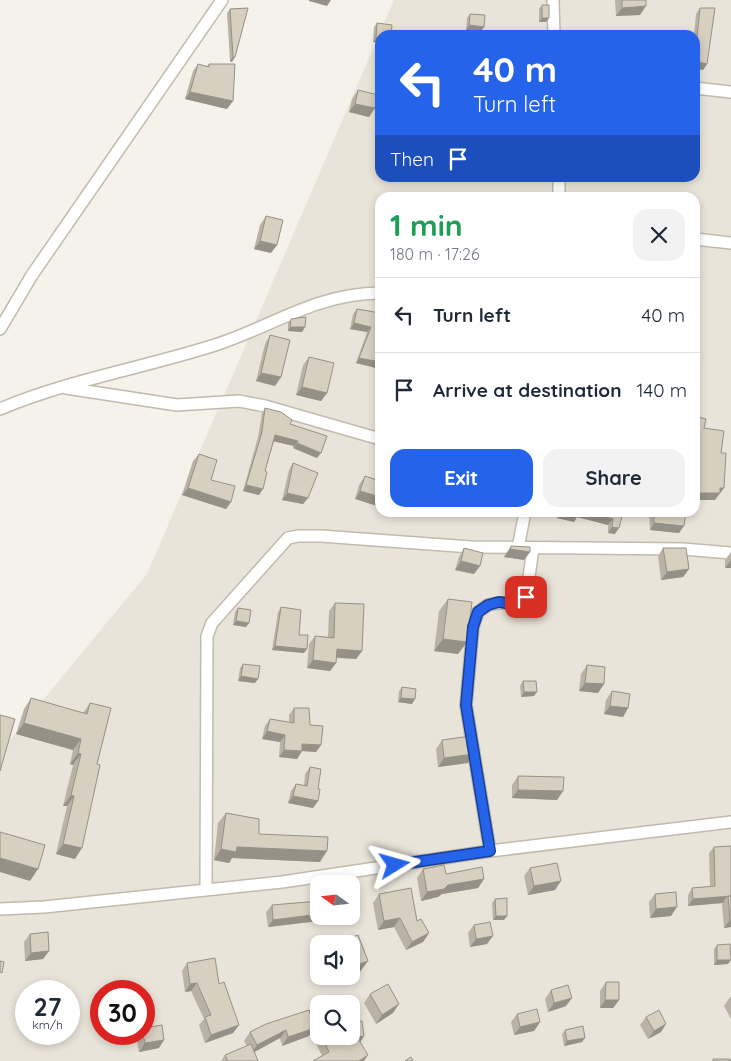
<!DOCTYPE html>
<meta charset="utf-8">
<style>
body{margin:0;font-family:Quicksand,sans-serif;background:#f2f2f3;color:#1f2937;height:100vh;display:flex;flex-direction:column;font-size:19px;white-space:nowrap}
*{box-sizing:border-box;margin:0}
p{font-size:16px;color:#747a83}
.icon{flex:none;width:28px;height:28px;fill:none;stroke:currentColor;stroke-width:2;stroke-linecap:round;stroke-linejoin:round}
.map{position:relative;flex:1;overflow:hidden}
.drawer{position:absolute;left:375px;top:192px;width:325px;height:325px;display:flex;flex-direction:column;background:#fff;border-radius:15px;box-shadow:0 2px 8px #0003}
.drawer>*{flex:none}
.guide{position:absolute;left:375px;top:30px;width:325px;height:152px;border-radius:15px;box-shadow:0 2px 8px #0003;background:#2563eb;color:#fff;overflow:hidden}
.needle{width:32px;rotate:285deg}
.controls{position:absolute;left:310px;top:875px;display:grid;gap:10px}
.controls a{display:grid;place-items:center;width:50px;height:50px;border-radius:10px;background:#fff;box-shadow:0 2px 8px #0003;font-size:25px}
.speed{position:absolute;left:15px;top:980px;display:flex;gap:10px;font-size:25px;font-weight:700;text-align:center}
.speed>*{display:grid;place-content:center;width:65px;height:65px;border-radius:50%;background:#fff;box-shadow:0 2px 8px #0003;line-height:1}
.speed small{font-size:12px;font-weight:400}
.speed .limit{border:8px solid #d22;background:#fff;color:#111}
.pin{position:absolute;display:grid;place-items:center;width:42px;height:42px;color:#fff;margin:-21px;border-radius:10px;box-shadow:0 2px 8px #0006}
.me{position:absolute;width:55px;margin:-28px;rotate:82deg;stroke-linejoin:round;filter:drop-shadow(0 0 4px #0008)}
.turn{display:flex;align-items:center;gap:18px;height:105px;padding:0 15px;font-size:22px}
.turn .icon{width:65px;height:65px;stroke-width:2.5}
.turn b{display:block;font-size:35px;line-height:42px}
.then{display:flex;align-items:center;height:48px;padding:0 15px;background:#0003;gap:10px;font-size:19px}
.round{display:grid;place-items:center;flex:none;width:52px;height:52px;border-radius:15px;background:#f2f2f3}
.headline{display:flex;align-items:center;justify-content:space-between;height:85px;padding:0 15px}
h1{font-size:30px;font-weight:700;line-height:38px;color:#1e9e55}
.cta{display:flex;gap:10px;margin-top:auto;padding:10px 15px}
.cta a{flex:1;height:58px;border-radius:15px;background:#2563eb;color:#fff;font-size:20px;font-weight:700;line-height:58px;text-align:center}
.cta a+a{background:#f2f2f3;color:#1f2937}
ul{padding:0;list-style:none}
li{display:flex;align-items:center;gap:15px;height:75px;padding:0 15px;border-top:1px solid #e0e1e3}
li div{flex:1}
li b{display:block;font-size:19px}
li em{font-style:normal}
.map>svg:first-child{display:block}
</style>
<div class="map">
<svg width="731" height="1061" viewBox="0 0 731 1061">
<rect width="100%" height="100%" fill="#f5f2eb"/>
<path fill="#e9e4d9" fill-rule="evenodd" d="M394,0H731V1061H0V752L147,574ZM380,35H695V178H380ZM380,198H695V512H380ZM319,884H351V916H319ZM319,944H351V976H319ZM26,991H69V1034H26ZM101,991H144V1034H101ZM319,1004H351V1036H319Z"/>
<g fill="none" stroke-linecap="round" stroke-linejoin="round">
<defs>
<path id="minor" d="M553,0L554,35
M695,88L731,92
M559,178V198
M695,239L731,243
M0,329L32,275L222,0
M66,388L177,405L239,401L265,406L380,439
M0,409C69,380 143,368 215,345C274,326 314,294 380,293
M518,548L525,512
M490,851L466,705L473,627L478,612L488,605L499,603H522L526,597L533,549
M206,889L207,636L212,623L288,538L298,536H321L471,547L683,549L731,553
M0,909L44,907L282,882L490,851L731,822"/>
</defs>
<use href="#minor" stroke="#c1bbad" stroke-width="14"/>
<use href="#minor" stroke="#fff" stroke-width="11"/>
</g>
<path fill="#b9b2a5" d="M615,0H646L640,15L616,16Z
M542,5L546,22H539V9Z
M248,8L232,62L230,61L227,13L230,9Z
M700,8L707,64L703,70L695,68V35H694L696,14Z
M470,14L481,31L466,30L467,18Z
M377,23L391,35L373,42L374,27Z
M198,64L207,66L209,64L227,109L185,99L193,71Z
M358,90L369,117L349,112L352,99Z
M266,216L271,253L254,249L260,225Z
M380,307V369L356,363L367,332L350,329L353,314L357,309L379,313Z
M291,319L305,327L302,332L288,331V323Z
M270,335L281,377L275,386L256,381L265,344Z
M309,357L327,393L321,401L296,395L303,365Z
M265,408L290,424L317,458L293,448L294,446L274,441L265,471L259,495L243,491L258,437L262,413Z
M199,454L211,480L231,502L226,509L182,495L193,461Z
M293,463L308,498L303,504L282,500L289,470Z
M365,476L380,481L355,499L359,485Z
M559,512H623L615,534L608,533V525L577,517L574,522L557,518Z
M649,512H686L679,533L650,530Z
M511,546L530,552L524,560L504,557L505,555Z
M464,548L474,574L455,570L459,557Z
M663,548L689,569L683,577L661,580L658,556Z
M731,552V568H725V560Z
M448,599L467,642L458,654L434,651L439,611Z
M335,603L362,651L356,659L336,658V663L330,671L307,668L309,644L315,636L328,637L329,611Z
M281,607L299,635L304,653L272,650L278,612Z
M238,608L246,627L233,625L235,612Z
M243,664L255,683L238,681L240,668Z
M587,665L604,684L598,693L579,691L581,674Z
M523,681L534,696L521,697L520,686Z
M402,687L412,704L398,702L399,691Z
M612,691L628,708L623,717L604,714L606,700Z
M31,698L83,713L90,703L75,859L56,854L67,806H63L73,765L70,764L73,750L16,734L24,709Z
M294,708L310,725L321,745L316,752L302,751L297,759L279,757L280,742L262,739L265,726L270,719L289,722V715Z
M442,740L474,754L468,763L438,767L436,749Z
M310,767L318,789V801L313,808L288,803L291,791L296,784L304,786L305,774Z
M518,776L563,791L557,800L512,798V785Z
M226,813L259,834L320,862L232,858L229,863L214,860L218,823Z
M731,846V927L724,928L722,904L723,903L688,906V895L692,888L710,887L709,853L714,847Z
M530,868L555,890L528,895L524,876Z
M423,869L446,874L484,879L478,888L442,894L438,897L421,901L417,878Z
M379,894L417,921L429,933L423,942L406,950L394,927L378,930L373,903Z
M655,894L671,916L650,918L649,902Z
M495,899L504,920H493L492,903Z
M272,905L344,918L268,927L266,912Z
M474,925L487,944L470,947L468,933Z
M30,934L49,951L43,959L25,961L24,942Z
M717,945L728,964L714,965V949Z
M187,963L219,984L239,1025L233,1033L205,1043L199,1025L204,1019L191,991L185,992L182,971Z
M323,976H350L326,985Z
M606,982L619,1000L613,1008H600V991Z
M551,990L566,1006L548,1012L545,999Z
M370,994L393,1013L376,1024L364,1003Z
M730,997H731V1019L724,1006Z
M517,1014L540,1022L534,1031L514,1035L511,1022Z
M646,1017L661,1032L648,1039L640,1025Z
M266,1024L309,1036L282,1046L280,1038L254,1052L258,1061H221L225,1055L247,1046L244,1041L250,1032Z
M565,1030L582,1042L564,1046L562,1034Z
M138,1034H144L159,1048L139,1052L136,1036Z
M320,1036H364L360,1042L322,1056L316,1043Z"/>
<path fill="#969186" d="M309,0H331L327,6L309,1Z
M646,6L640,15L616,16L622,8Z
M542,18H549L546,22H539Z
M469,25L484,27L481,31L466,30Z
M376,38H380V43L373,42Z
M233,57H235L232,62L230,61Z
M695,61L707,64L703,70L695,68Z
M190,92L233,101L227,109L185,99Z
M355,104L375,108L369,117L349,112Z
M260,241L277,245L271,253L254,249Z
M354,323L371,327L367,332L350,329Z
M290,327H305L302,332L288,331Z
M359,358L380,362V369L356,363Z
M261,373L281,377L275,386L256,381Z
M302,387L327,393L321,401L296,395Z
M275,435L298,441L294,446L272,441Z
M297,443L321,453L317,458L293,448Z
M246,485L263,489L259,495L243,491Z
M188,488L231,502L226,509L182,495Z
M720,488H724L715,500H695V493Z
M360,491L380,497V507L355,499Z
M287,493L308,498L303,504L282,500Z
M561,512H587L613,519L608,525L577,517L574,522L557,518Z
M654,523L684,526L679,533L650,530Z
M612,527L619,528L615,534L608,533Z
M510,549L530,552L524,560L504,557Z
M731,560V568H725Z
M461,561L480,566L474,574L455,570Z
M689,569L683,577L661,580L667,572Z
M236,621L249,623L246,627L233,625Z
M443,639L467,642L458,654L434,651Z
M275,646L307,649L304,653L272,650Z
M337,649L362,651L356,659L331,657Z
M313,660L336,663L330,671L307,668Z
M241,676L258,679L255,683L238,681Z
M585,683L604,684L598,693L579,691Z
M524,692H537L534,696L521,697Z
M401,698L415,699L412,704L398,702Z
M610,706L628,708L623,717L604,714Z
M24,723L81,739L73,750L16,734Z
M267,731L285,735L280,742L262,739Z
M302,744L321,745L316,752L302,751L297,759L279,757L284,750Z
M78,753L81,754L73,765L70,764Z
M474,754L468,763L438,767L444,758Z
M518,790L563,791L557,800L512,798Z
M71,795L74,796L67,806H63Z
M293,796L318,801L313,808L288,803Z
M63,844L82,848L75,859L56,854Z
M237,847L327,851L320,862L232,858L229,863L214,860L221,849Z
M0,858L38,869L30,881L0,872Z
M484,879L478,888L442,894L438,897L421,901L427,892L448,885Z
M561,881L555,890L528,895L534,886Z
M727,896L723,903L688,906L693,899Z
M677,907L671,916L650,918L656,909Z
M319,914V916H345L344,918L268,927L273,920Z
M496,916H507L504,920H493Z
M400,918L394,927L378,930L384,921Z
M730,920H731V927L724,928Z
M429,933L423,942L406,950L412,942Z
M493,936L487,944L470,947L476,939Z
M49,951L43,959L25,961L31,953Z
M717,960H731L728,964L714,965Z
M368,961L359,973L351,976V967Z
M332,976H350L326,985Z
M197,983L191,991L185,992L190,984Z
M572,998L566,1006L548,1012L554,1003Z
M605,1000H619L613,1008H600Z
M399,1004L393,1013L376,1024L382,1015Z
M540,1022L534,1031L514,1035L520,1027Z
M666,1024L661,1032L648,1039L654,1031Z
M239,1025L233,1033L205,1043L211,1035Z
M315,1028L309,1036L282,1046L288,1037Z
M286,1030L280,1038L251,1054L257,1045Z
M364,1036L358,1045L357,1037Z
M585,1038L582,1042L564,1046L567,1041Z
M164,1040L159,1048L139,1052L145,1043Z
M368,1055L364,1061H359Z"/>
<path fill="#d7cfc0" stroke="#969186" d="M622,0H646V6L622,8Z
M542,5H549V18H542Z
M248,8L235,57H233L230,9Z
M700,8H715L707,64L695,61V45L696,46Z
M470,14L485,15L484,27L469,25Z
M377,23L392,25L391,35H380V38H376Z
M198,64L209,67V64H235L233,101L190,92Z
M695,89L698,90L695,100Z
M358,90L378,95L375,108L355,104Z
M266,216L283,220L277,245L260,241Z
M357,309L380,313V362L359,358L371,327L354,323Z
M306,317L305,327H290L291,319Z
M270,335L290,340L281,377L261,373Z
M309,357L334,363L327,393L302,387Z
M265,408L281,412L292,420L290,424L327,436L321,453L297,443L298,441L275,435L265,471L267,472L263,489L246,485L262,432Z
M695,416L706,419L704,428L724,431L721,453H726L724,488H720V493H695Z
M199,454L217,460L211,480L235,486L231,502L188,488Z
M293,463L318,473L308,498L287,493Z
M365,476L380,481V497L360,491Z
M564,512H579L578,516Z
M587,512H623L619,528L612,527L613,519Z
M654,512H686L684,526L654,523Z
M511,546L530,547V552L510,549Z
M464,548L483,553L480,566L461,561Z
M663,548H686L689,569L667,572Z
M448,599L472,602L467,642L443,639Z
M335,603L364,604L362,651L337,649L336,663L313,660L315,636L334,638Z
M281,607L301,610L299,635H308L307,649L275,646Z
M238,608L251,610L249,623L236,621Z
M243,664L260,666L258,679L241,676Z
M587,665L605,667L604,684L585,683Z
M523,681H536L537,692H524Z
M402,687L416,689L415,699L401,698Z
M612,691L630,694L628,708L610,706Z
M31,698L87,714L90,703L111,708L97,764L100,765L82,848L63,844L74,796L71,795L81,754L78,753L81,739L24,723Z
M294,708H309L310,725L323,726L321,745L302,744V751L284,750L285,735L267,731L270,719L294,723Z
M0,715L15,719L0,771Z
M471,736L474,754L444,758L442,740Z
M310,767L321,769L318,789H320L318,801L293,796L296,784L307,786Z
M518,776L564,777L563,791L518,790Z
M226,813L259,819V834L328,837L327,851L237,847L236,852L221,849Z
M0,832L45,845L38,869L0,858Z
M731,846V896L693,899L692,888L715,886L714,847Z
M557,863L561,881L534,886L530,868Z
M444,865L446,874L482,867L484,879L448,885L444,889L427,892L423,869Z
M411,888L417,921L421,919L429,933L412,942L400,918L384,921L379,894Z
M676,892L677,907L656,909L655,894Z
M728,896H731V920H730Z
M507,898V916H496L495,899Z
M319,901V914L273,920L272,905Z
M490,922L493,936L476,939L474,925Z
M48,932L49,951L31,953L30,934Z
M358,935L368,961L351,967V944H334Z
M730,944L731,960H717V945Z
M215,958L219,984L224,982L239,1025L211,1035L205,1017L211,1015L197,983L190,984L187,963Z
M0,961L4,962L2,973L0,972Z
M606,982H619V1000H605Z
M388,984L399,1004L382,1015L370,994Z
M568,985L572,998L554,1003L551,990Z
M537,1009L540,1022L520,1027L517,1014Z
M309,1010L315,1028L288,1037L286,1030L257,1045L250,1032L266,1024Z
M659,1010L666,1024L654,1031L646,1017Z
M362,1021L364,1036L357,1037L368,1055L359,1061H313L329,1052L322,1036H351V1022Z
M162,1025L164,1040L145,1043L143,1034H144V1028Z
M583,1026L585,1038L567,1041L565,1030Z
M251,1044L258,1061H228L225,1055Z
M411,1057L413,1061H405Z
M713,1059H730L731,1061H713Z"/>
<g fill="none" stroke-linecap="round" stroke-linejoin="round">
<defs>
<path id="route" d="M395,865L490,851L466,705L473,627L478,612L488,605L499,602L519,605L522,603L526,597"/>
</defs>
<use href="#route" stroke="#184099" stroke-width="12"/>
<use href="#route" stroke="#2563eb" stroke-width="9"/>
</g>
</svg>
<div class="controls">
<a><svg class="needle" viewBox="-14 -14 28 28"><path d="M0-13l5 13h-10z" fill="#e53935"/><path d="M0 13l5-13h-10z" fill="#747a83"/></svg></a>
<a><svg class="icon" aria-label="sound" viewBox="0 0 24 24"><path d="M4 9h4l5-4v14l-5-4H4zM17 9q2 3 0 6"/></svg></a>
<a><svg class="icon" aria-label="search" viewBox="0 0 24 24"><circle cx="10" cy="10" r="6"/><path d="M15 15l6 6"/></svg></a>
</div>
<div class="speed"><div>27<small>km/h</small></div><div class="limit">30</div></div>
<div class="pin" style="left:526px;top:597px;background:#d93025"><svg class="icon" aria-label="arrive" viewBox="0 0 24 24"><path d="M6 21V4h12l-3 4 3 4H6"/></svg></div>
<svg class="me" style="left:395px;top:865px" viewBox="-20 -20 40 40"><path d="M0-17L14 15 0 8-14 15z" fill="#2563eb" stroke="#fff" stroke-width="4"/></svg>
<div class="guide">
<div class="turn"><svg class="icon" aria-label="left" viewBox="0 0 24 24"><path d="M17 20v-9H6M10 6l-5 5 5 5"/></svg><div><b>40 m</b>Turn left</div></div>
<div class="then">Then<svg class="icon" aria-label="arrive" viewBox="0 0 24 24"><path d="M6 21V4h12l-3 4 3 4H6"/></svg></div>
</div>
<section class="drawer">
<div class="headline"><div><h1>1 min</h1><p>180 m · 17:26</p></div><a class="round"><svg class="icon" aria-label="close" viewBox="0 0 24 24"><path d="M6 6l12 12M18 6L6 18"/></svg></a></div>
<ul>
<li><svg class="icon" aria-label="left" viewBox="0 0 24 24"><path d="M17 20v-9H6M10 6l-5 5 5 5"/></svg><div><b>Turn left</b></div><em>40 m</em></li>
<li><svg class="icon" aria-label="arrive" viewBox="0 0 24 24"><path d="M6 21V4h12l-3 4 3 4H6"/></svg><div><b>Arrive at destination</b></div><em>140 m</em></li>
</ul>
<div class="cta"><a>Exit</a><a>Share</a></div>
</section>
</div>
